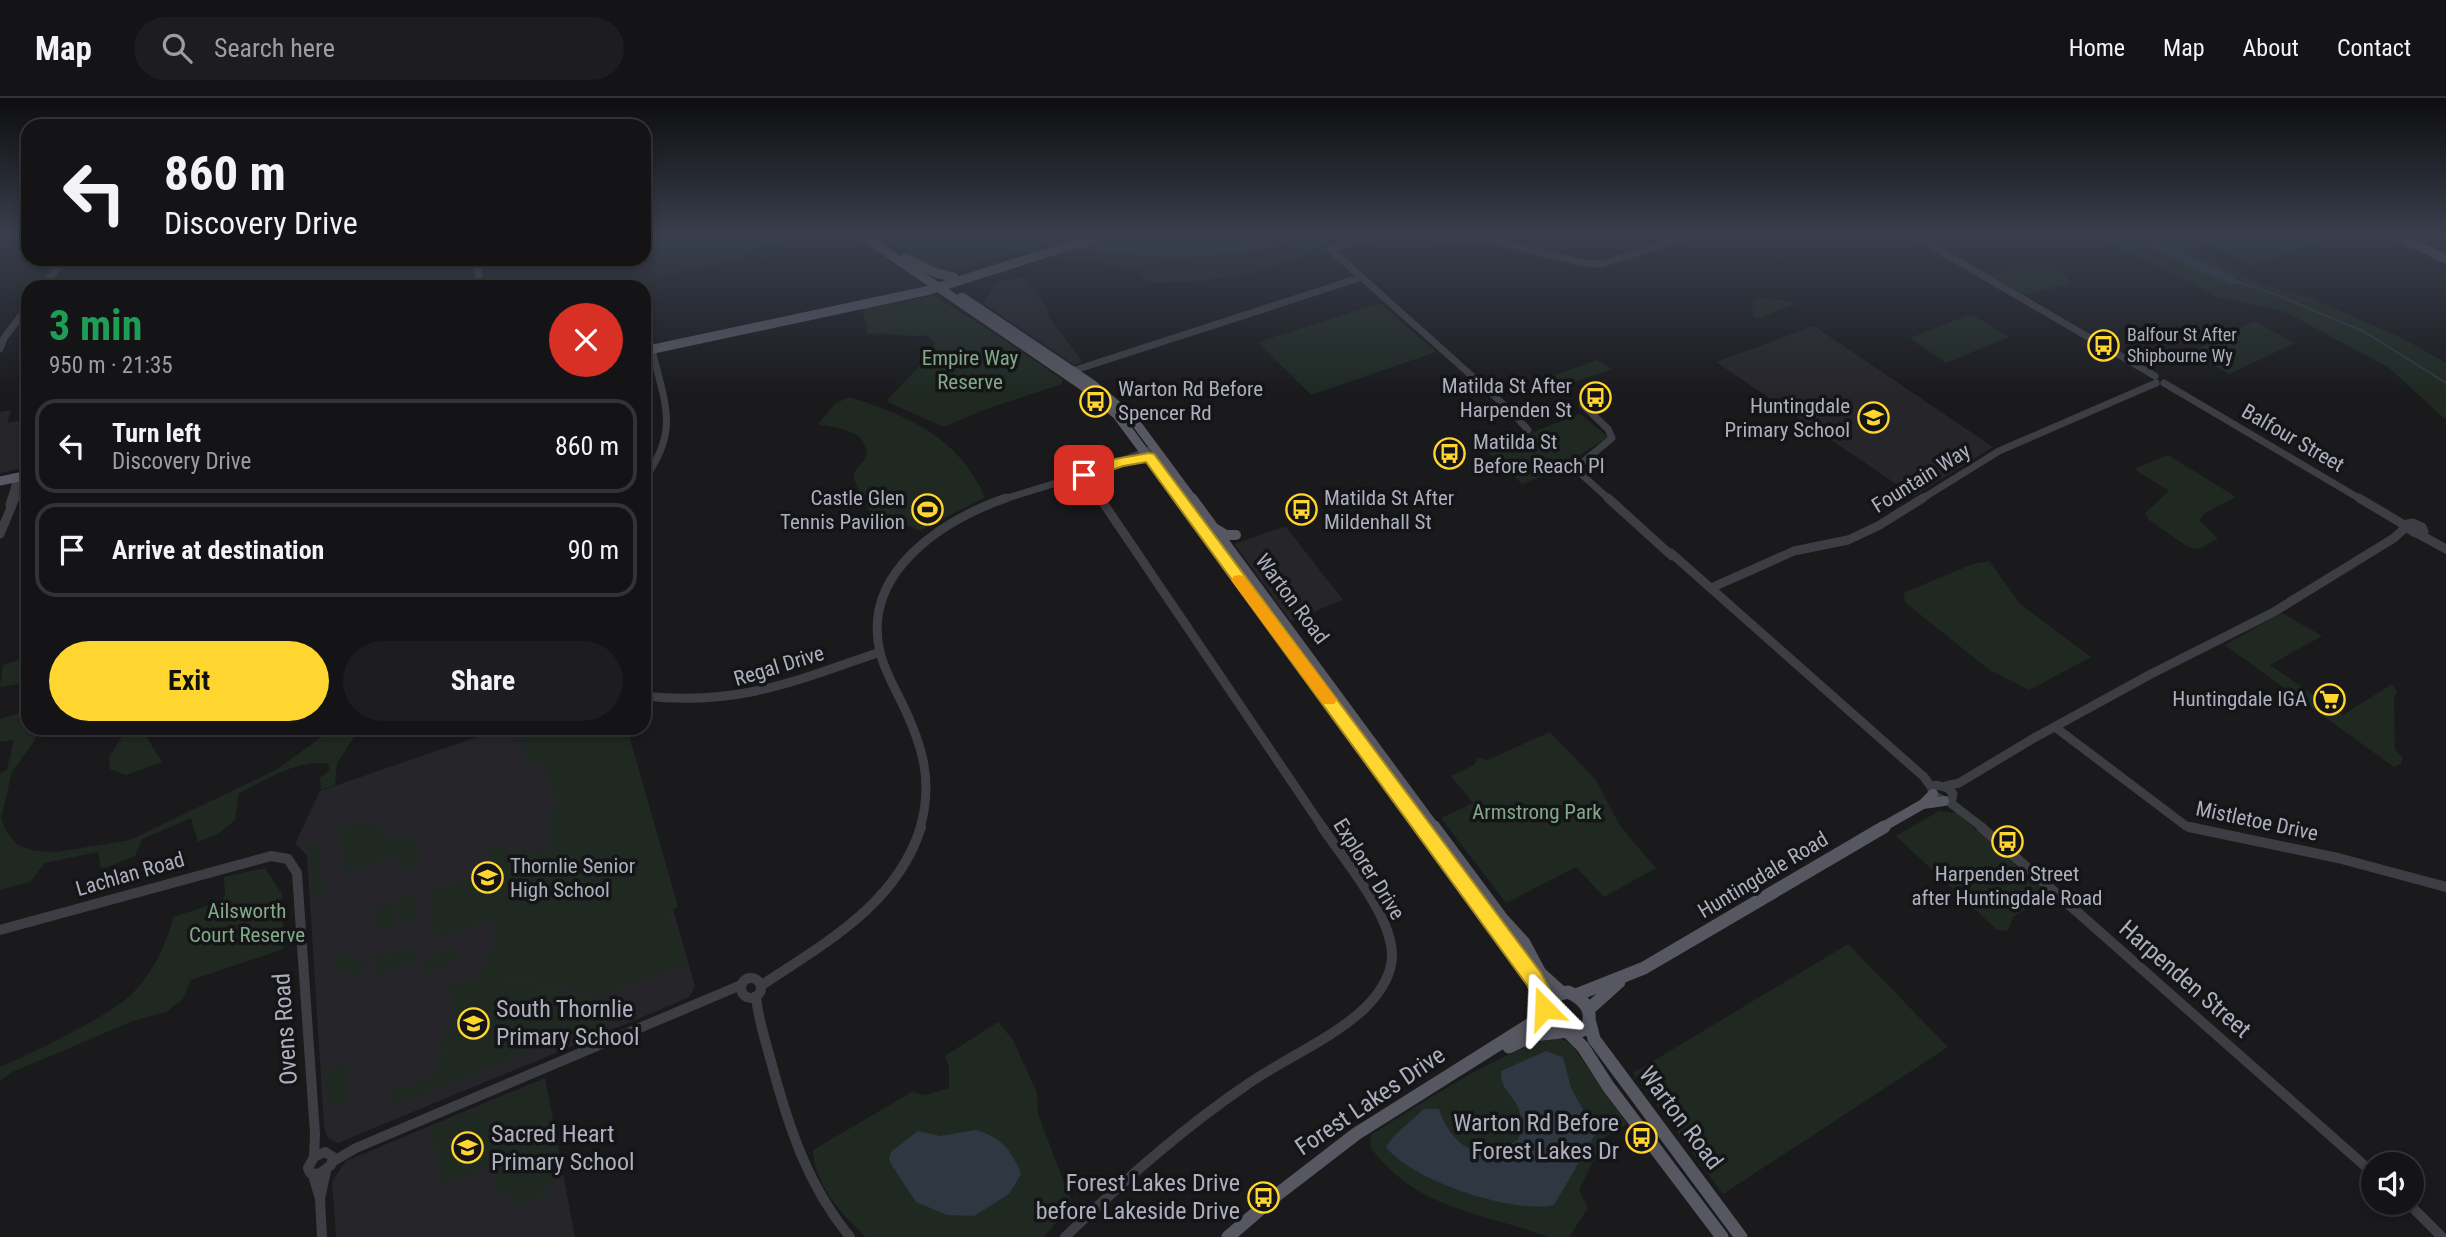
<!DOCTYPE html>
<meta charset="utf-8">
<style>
body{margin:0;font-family:"Roboto Condensed",sans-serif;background:#1d1d1f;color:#f1f3f6;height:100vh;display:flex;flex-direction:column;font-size:26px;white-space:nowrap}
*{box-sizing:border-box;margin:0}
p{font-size:23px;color:#9d9ea1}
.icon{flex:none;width:38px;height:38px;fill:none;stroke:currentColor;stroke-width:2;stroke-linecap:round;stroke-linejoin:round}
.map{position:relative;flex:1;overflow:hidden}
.sheet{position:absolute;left:21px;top:182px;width:630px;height:455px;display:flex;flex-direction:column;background:#141416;border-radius:21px;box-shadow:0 4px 10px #0003,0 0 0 2px #333335}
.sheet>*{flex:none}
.guide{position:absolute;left:21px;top:21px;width:630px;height:147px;border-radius:21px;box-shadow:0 4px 10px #0003,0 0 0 2px #333335;background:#141416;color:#f1f3f6;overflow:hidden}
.controls{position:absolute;left:2361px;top:1054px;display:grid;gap:14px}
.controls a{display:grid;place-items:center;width:63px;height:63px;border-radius:50%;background:#141416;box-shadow:0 4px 10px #0003,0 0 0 2px #333335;font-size:35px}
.pin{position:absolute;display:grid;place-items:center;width:60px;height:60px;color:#fff;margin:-30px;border-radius:14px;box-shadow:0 4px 10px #0006}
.me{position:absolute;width:77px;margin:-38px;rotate:339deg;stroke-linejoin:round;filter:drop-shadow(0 0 5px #0008)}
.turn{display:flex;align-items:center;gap:24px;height:147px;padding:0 28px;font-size:32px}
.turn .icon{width:91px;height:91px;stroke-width:2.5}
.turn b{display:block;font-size:49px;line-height:60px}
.round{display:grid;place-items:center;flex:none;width:74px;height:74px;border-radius:37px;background:#1d1d1f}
.overview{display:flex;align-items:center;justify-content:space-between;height:119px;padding:0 28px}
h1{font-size:42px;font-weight:700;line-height:52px;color:#1e9e55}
.action{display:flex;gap:14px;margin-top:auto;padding:14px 28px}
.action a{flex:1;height:80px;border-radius:42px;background:#ffd530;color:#111;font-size:28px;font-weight:700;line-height:80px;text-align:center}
.action a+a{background:#1d1d1f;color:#f1f3f6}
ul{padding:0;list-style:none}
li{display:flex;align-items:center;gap:21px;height:94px;margin:0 14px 10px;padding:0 14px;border:4px solid #333335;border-radius:21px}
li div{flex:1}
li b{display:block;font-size:26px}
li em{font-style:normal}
header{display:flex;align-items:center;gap:42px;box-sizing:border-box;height:98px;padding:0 35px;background:#141416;border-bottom:2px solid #333335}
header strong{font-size:33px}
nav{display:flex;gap:38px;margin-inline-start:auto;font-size:24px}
.search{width:490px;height:63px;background:#1d1d1f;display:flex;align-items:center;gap:18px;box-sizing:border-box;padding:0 24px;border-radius:38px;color:#9d9ea1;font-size:26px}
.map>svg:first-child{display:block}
</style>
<header>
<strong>Map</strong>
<div class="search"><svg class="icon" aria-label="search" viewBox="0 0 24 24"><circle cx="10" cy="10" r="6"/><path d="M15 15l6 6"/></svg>Search here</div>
<nav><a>Home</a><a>Map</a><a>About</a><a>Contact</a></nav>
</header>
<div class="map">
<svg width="2446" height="1139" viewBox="0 0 2446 1139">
<rect width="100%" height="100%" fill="#1a1a1d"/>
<path fill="#26262a" d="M1024,179L1049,212L1047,216L1083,264L1074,267L984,206L994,185Z
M1814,228L1993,349L1914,398L1716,264Z
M11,312L7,325L28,321V369L0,375V314Z
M1283,429L1287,430L1343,502L1291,523L1234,446Z
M503,630H622L695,889L689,899L657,913L338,1045L327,1039L324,1028L307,757L295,746L320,693Z
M545,980L575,1139H336L332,1083L346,1063Z"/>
<path fill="#1f2922" d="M649,138H779L785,143L752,151L741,161L656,179Z
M881,138H1341C1320,143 1311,154 1292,162C1247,182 1195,184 1147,185L1137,171L1019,153L952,173L939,174Z
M2095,138H2156L2271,189L2311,200L2404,241L2446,265V322L2389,270L2284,213L2218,199Z
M2195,138H2330L2254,167Z
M2030,166L2058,171L2072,185L2024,197L1989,176Z
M934,198C980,225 1019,252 1062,281V286L986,311L944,329L888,304L889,300L928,259L935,245L926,237C914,241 887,233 868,237L862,211Z
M1761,200L1789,203L1795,206L1757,221L1752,217L1753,203Z
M1380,205L1436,254L1311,297L1258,244Z
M1971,216L2009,239L1946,265L1910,240Z
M2254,223L2295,245L2229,276L2192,254Z
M1597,262L1612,271L1555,291L1548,285L1550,283L1547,280Z
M850,299C910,319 957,338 985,399L920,433L893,421L870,416C868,405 853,386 854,377C854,372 864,363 867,358C867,331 839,331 818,326L836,305Z
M1580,316L1608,339L1564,367L1551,370V375L1522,386L1486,352Z
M2168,357L2236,399L2205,415L2199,422L2218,441L2198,451L2188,449L2149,422L2145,415L2169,393L2134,371Z
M1989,463L2020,506L2091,559L2029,592L1991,573L1906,505L1903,495L1973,466Z
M2282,515L2322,538L2270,567L2343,617L2392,586L2397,593L2394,599L2395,652L2403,659L2401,666L2394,669L2225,547Z
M28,559V630H40L35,642L12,674L1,720L6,733L16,746L35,753L57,754L130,742L276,672L334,630H360L337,665L335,687L321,692L320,680L330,672L328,666C298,660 265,683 239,695L235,722L218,736L198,744L191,720L142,741L135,758L101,771L98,754L45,765L30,784L0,792V675L7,672L14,642L0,644V621L19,615L26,599L27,585L0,589L3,567Z
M127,630H141L162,664L126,677L110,671L109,660Z
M510,630H627L678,809L668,814L687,866L607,895L604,899L508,878L497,857L490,821L443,838L434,833L428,795L492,772L489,747L501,743L502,749L506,748L509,757L526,751L528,755L542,751L544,755L550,752L546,746L551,734L548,717L559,707L542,664L530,666L522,661L527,645L508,637L506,631Z
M1550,634L1596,682L1620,728L1656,770L1604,799L1576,769L1506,805L1441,720L1473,705L1451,678L1474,667L1477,660L1488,662Z
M1939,713L1957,715L2042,790L2044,799L2013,819L2008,833L1997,832L1896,738Z
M365,723L393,741L404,737L417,745L420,759L415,766L396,773L394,757L345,774L341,738L335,740V733Z
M325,739L326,743L319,746L324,797L312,802L309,748Z
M265,770L282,796L284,851L191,882L183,901L166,914L133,923L10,975L0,983V969C32,955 110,918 133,895C153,874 167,846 173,819L222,803L225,797L224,779Z
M413,796L417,821L399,828L396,803Z
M392,804L396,829L378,836L374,811Z
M407,846L418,861L375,878L373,859L384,854L386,859L406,851Z
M1848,846L1948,949L1723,1096L1633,975Z
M457,850L459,862L424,876L422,863Z
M493,852L506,881L605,902L609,896L600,935L577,945L562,939L434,993L432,976L438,966L437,961L444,955L443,946H436L435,944L442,940L444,933L454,928L449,887L476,881V874L488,869L487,855Z
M340,855L368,864L356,878L329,869Z
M998,924L1013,942L1037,995L1038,1016L1072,1106L1044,1139H866C842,1117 814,1086 813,1052L912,994L926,997L949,990V969L945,958Z
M1545,941H1562L1572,947L1627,1026L1605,1039L1579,1092L1588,1110L1569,1139H1549C1480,1114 1417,1112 1370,1049L1371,1037C1427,1001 1482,965 1545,941Z
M345,966L351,1000H342L346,1005L328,1012L325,969L334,970Z
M429,978L431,993L393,1008L392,994Z
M544,983L560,1066L552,1073L554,1083L548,1092L518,1110L517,1100L498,1095L492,1067L441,1088L431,1030Z"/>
<path fill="#2e3742" d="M1546,953L1563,959L1571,990L1596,1035L1554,1107C1513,1116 1412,1083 1386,1049L1394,1038L1424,1011H1439C1452,1050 1482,1067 1518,1042C1530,997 1500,1002 1501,973Z
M975,1032C1000,1038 1012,1052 1021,1076L1009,1096L974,1118L947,1117L916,1104L891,1066L889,1060L892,1053L918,1033L940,1038Z"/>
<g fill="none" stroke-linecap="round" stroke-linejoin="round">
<path stroke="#2e3742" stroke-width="2" d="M2231,182L2272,195L2363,233L2446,285"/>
<path stroke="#2e3742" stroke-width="9" d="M1027,138C1127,153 1196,166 1296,138
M2138,138L2231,182"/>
<path stroke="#3d3d44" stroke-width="7" d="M1375,138L1330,151L1511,313L1528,332
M1428,138L1499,144L1582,165L1602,166L1689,138
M1915,138L2155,278
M478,161L479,189
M43,189L61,165L184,161
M0,251L4,240L28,209
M1069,274L1359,180
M2164,285L2362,402
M1583,307L1608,331L1612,340L1577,369L1580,375L1610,402
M1084,377L1101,402
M644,381C682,330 663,303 651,247
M11,402L17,380
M15,402L25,378
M1001,402L1089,375L1150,352
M1920,402L1999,353L2156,285"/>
<path stroke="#3d3d44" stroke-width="9" d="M1100,400L1323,730
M1608,400L1672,458
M2359,400L2406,428
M10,407L12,400
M2413,425L2422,429L2424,434L2415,435L2406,429L2407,426Z
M2417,435L2446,451
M0,436L15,400
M1671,455L1924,679L1932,690
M1711,490L1794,453L1848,442L1878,428L1923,400
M644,598C739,608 793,584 880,554
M2055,629L2186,728L2197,730
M1936,687L1948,690L1953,696L1952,701L1944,703L1935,698L1932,692Z
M1946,688L1959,685L2034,640L2151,576L2272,515L2394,440L2406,429
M1948,703L1983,730
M920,730C934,683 922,646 901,603C893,587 884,571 880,554C861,474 943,422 1006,400"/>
<path stroke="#3d3d44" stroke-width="10" d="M1981,729L2373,1075
M2189,729L2338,760L2446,789
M0,832L271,758L288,761L297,775L315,1036L314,1059
M741 890a10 10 0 1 1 20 0a10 10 0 1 1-20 0Z
M762,887C825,845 897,806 921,729
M756,898C758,922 766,944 772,967C789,1030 808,1088 850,1139
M325,1054L333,1059L331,1067L319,1076L310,1075L308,1070L314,1059Z
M332,1064L356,1050L741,887
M313,1077L320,1101
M2407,1104L2442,1139
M322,1139L320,1101L326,1073
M1065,1139C1121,1085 1180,1032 1245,988C1283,961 1331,942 1365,910C1379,896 1391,878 1392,859C1393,818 1344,762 1322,729"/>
<path stroke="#565761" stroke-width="9" d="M863,138L1083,288L1117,317L1180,402
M2397,138L2446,161
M906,160L936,175L954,179
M962,199L1092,286L1133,321L1193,402
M644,253L930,192L1100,138
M0,383L28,377"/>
<path stroke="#565761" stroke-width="10" d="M1179,400L1423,730
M1192,400L1435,730
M1216,431L1226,437H1236
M1923,706L1944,703
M1881,730L1923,706L1933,696"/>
<path stroke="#565761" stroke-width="13" d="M1421,729L1534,881L1546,903
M1434,729L1503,822L1524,845L1540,875L1561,894
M1568,894C1584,901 1594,912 1587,930C1564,943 1536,925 1550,899Z
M1576,897L1644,870L1884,729
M1589,911L1619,884
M1590,925L1594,941L1741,1139
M1570,936L1583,949L1608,988L1722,1139
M1509,949L1534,937L1560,934
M1228,1139L1278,1096L1356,1036L1545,917"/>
</g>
<linearGradient id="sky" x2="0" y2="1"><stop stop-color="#0e0e10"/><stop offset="0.46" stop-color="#383e4c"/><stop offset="1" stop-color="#383e4c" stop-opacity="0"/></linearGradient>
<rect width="2446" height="297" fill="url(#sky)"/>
<path fill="#ffd530" stroke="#a68a1f" stroke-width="2" d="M1149,355L1154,356L1541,875L1556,903L1551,916L1544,919L1537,916L1534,910L1536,904L1527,887L1146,364L1123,368L1084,382L1077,377L1079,374L1115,361Z"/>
<path fill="#f59e0b" d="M1239,477L1244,478L1337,602L1334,606H1323L1234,486L1231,482L1234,478Z"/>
<defs>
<symbol id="bus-ring" viewBox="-11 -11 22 22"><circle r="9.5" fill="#151518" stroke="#ffd530" stroke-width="1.5"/><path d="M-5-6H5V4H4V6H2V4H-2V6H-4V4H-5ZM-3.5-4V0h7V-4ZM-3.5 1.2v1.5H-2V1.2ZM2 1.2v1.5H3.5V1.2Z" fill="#ffd530"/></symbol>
<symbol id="school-ring" viewBox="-11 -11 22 22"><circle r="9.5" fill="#151518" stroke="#ffd530" stroke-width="1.5"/><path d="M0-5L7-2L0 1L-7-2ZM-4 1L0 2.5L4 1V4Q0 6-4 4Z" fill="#ffd530"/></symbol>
<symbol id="stadium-ring" viewBox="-11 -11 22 22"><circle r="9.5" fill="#151518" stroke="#ffd530" stroke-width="1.5"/><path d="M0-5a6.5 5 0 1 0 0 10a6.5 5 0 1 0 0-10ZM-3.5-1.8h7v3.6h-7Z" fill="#ffd530"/></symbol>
<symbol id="supermarket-ring" viewBox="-11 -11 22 22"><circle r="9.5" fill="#151518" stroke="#ffd530" stroke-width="1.5"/><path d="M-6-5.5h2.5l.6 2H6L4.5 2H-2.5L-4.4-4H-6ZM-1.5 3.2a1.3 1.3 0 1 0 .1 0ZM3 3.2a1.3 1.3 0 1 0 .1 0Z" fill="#ffd530"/></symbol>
</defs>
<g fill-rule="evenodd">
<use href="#bus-ring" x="2086" y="230" width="35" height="35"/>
<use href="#bus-ring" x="1578" y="282" width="35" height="35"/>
<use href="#bus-ring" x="1078" y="286" width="35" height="35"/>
<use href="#school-ring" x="1856" y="302" width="35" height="35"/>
<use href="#bus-ring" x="1432" y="338" width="35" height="35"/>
<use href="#stadium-ring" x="910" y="394" width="35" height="35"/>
<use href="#bus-ring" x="1284" y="394" width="35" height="35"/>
<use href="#supermarket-ring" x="2312" y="584" width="35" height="35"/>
<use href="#bus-ring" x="1990" y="726" width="35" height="35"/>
<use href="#school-ring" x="470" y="762" width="35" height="35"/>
<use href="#school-ring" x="456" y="908" width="35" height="35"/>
<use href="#bus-ring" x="1624" y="1022" width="35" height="35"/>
<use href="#school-ring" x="450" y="1032" width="35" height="35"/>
<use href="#bus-ring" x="1246" y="1082" width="35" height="35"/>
</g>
<g text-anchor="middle" stroke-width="7" stroke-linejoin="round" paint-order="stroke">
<g font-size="18" fill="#acafbd" stroke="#151518" text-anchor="start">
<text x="2127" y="243">Balfour St After<tspan x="2127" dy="21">Shipbourne Wy</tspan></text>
</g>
<g font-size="21" fill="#81a989" stroke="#151518">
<text x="970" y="267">Empire Way<tspan x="970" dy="24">Reserve</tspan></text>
<text x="1537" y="721">Armstrong Park</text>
<text x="247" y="820">Ailsworth<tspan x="247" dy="24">Court Reserve</tspan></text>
</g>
<g font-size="21" fill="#acafbd" stroke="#151518" text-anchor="end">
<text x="1572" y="295">Matilda St After<tspan x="1572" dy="24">Harpenden St</tspan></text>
<text x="1118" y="298" text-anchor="start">Warton Rd Before<tspan x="1118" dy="24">Spencer Rd</tspan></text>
<text x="1850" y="315">Huntingdale<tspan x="1850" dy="24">Primary School</tspan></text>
<text x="1473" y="351" text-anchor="start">Matilda St<tspan x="1473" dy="24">Before Reach Pl</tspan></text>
<text x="905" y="407">Castle Glen<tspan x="905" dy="24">Tennis Pavilion</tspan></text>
<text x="1324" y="407" text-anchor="start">Matilda St After<tspan x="1324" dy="24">Mildenhall St</tspan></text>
<text x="2307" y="608">Huntingdale IGA</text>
<text x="510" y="775" text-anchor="start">Thornlie Senior<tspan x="510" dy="24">High School</tspan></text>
<text x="2007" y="783" text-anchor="middle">Harpenden Street<tspan x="2007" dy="24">after Huntingdale Road</tspan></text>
</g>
<g font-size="21" fill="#acafbd" stroke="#151518">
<text transform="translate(2293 340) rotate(30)" y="7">Balfour Street</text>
<text transform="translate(1921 380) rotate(-32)" y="7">Fountain Way</text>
<text transform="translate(1292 501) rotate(53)" y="7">Warton Road</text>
<text transform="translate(779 568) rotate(-17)" y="7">Regal Drive</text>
<text transform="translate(2257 723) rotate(12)" y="7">Mistletoe Drive</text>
<text transform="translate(1369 771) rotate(58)" y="7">Explorer Drive</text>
<text transform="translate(130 776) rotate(-16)" y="7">Lachlan Road</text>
<text transform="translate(1763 777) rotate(-31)" y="7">Huntingdale Road</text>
</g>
<g font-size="24" fill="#acafbd" stroke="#151518">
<text transform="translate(2185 881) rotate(41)" y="8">Harpenden Street</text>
<text transform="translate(285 931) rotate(-94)" y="8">Ovens Road</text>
<text transform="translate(1370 1003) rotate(-34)" y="8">Forest Lakes Drive</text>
<text transform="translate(1681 1020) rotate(53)" y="8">Warton Road</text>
</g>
<g font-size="24" fill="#acafbd" stroke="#151518" text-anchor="start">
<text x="496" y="919">South Thornlie<tspan x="496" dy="28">Primary School</tspan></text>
<text x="1619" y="1033" text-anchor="end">Warton Rd Before<tspan x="1619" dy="28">Forest Lakes Dr</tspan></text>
<text x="491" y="1044">Sacred Heart<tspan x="491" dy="28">Primary School</tspan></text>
<text x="1240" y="1093" text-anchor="end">Forest Lakes Drive<tspan x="1240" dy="28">before Lakeside Drive</tspan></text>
</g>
</g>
</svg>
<div class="controls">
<a><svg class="icon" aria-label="sound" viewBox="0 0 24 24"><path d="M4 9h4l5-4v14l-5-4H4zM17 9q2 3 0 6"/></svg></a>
</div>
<div class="pin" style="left:1084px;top:377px;background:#d93025"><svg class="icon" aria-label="arrive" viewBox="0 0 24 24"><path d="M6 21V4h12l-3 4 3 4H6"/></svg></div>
<svg class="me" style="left:1544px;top:910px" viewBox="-20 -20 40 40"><path d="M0-17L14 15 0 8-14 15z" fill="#ffd530" stroke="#fff" stroke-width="4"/></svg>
<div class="guide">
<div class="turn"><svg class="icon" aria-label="left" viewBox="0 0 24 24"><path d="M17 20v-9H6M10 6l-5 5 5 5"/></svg><div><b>860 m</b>Discovery Drive</div></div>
</div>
<section class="sheet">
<div class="overview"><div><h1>3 min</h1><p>950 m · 21:35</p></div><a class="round" style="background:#d93025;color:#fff"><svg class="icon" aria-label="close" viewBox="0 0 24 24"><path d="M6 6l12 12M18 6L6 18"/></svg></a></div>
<ul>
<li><svg class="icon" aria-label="left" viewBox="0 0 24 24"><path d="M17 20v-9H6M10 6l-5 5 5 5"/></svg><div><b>Turn left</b><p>Discovery Drive</p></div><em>860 m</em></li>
<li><svg class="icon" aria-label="arrive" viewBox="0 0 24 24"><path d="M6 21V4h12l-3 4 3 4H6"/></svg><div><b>Arrive at destination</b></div><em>90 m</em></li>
</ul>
<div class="action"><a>Exit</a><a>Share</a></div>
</section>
</div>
